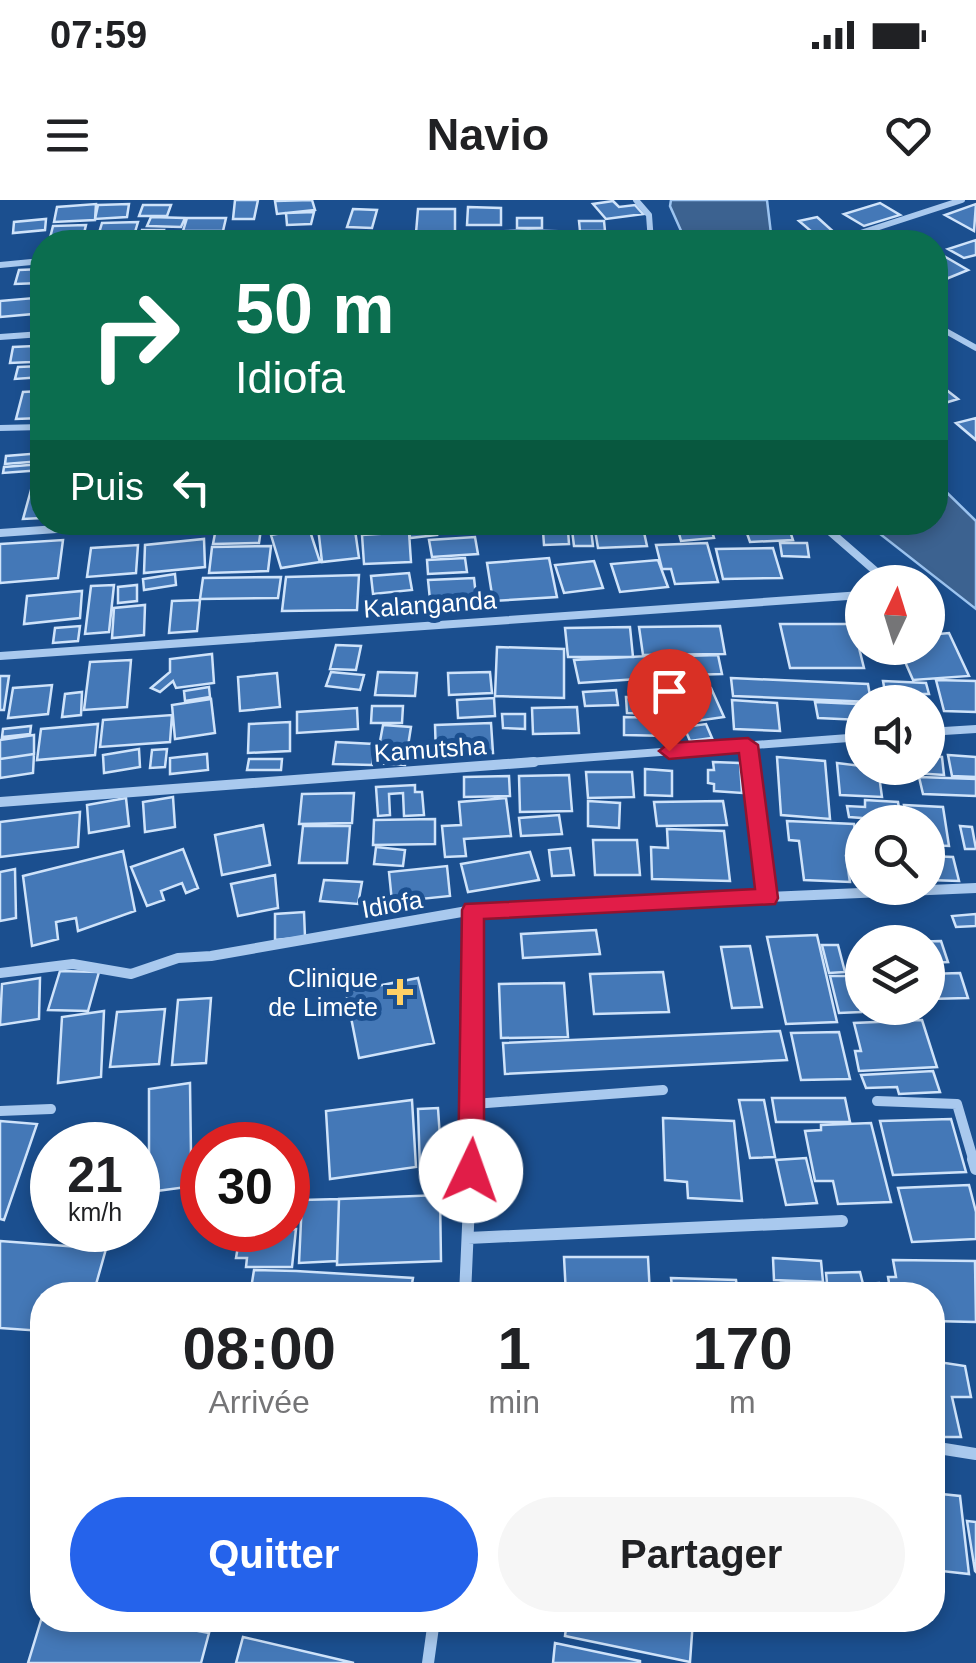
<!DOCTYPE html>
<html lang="fr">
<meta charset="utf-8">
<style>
body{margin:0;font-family:Helvetica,sans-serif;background:#f6f6f6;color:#202124;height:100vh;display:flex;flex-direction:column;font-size:38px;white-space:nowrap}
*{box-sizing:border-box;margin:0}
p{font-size:32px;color:#757577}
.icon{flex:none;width:55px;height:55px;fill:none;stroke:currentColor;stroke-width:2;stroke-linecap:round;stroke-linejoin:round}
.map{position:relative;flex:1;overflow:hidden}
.panel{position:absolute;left:30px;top:1082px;width:915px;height:350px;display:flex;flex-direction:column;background:#fff;border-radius:40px;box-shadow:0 5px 15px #0003}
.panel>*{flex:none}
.top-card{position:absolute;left:30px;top:30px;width:918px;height:305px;border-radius:40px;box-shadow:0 5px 15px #0003;background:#0b6e4f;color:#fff;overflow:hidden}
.needle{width:65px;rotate:4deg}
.controls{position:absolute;left:845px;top:365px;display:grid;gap:20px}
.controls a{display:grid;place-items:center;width:100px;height:100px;border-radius:50%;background:#fff;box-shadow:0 5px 15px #0003;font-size:50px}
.speed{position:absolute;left:30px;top:922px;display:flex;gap:20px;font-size:50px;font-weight:700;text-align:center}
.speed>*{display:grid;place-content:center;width:130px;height:130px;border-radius:50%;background:#fff;box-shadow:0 5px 15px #0003;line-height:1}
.speed small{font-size:25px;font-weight:400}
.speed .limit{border:15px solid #d22;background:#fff;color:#111}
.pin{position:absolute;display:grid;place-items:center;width:85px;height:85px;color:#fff;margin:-102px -42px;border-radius:50% 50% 50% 0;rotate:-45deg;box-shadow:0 0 10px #0007}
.pin .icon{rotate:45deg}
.me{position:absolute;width:110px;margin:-55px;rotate:3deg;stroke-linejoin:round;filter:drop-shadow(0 0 8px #0008)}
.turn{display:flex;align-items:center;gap:35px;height:210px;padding:0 40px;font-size:45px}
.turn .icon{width:130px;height:130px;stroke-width:2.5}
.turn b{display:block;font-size:70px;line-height:85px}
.then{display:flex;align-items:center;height:95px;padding:0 40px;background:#0003;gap:20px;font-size:38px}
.eta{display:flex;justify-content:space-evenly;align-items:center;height:170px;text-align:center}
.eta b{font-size:60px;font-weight:600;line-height:70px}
.primary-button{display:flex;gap:20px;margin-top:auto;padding:20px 40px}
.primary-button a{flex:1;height:115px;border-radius:60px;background:#2563eb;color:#fff;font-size:40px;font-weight:600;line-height:115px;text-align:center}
.primary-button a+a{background:#f6f6f6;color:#202124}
.status{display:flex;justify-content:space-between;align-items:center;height:70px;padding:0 50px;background:#fff;direction:ltr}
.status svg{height:28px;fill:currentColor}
header{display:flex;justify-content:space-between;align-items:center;height:130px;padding:0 40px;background:#fff;font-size:45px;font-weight:600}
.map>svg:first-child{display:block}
</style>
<div class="status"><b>07:59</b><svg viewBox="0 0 49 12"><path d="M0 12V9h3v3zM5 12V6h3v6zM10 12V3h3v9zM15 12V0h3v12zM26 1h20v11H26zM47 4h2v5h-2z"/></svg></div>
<header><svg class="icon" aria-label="menu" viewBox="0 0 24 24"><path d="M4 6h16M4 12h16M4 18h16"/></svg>Navio<svg class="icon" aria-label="heart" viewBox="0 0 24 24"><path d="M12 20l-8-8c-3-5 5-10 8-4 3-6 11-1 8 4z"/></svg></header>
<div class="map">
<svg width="976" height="1463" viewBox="0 0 976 1463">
<rect width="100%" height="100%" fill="#1b4f8f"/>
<path fill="#3c6290" stroke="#9cc4f0" stroke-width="2.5" d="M671,0H767L772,42H686L670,6Z
M935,281L976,321V409L866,323L935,322Z"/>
<path fill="#4478b7" stroke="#cfe3fa" stroke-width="2.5" d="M235,0H258L254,19H233Z
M312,0L315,10L277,14L275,1Z
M613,1L619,7L635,5L643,14L606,19L593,4Z
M880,3L900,15L864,26L844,14Z
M96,4L95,20L54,22L57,7Z
M129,4L127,17L95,19L98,5Z
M976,4L974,31L945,15Z
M143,5H171L167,16H139Z
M468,7L501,8V25H467Z
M353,9L377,10L372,28L347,27Z
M418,9H455V33H416Z
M314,12L311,24L287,25L286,13Z
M151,17L185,18L181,27L147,26Z
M817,17L837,35L819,38L799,21Z
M187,18H226L223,31H183Z
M517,18H542V28H517Z
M46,19L45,30L13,33L14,22Z
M579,21H604L605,31H580Z
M138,22L135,32L99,33L102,23Z
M86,25L82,42H49L53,26Z
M142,30H164L161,42H139Z
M548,36L589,38L588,42H547Z
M976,40V55L964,58L948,49Z
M942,55L968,70L946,79L935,72V58Z
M42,69L41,83L15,84L19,70Z
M34,98L33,114L0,117V101Z
M34,146L31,162L10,163L13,147Z
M42,166V177L15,179L18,167Z
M935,181L958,199L935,206Z
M42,191V218L16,219L23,192Z
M976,218V240L956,223Z
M42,253V261L5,264L6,256Z
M42,264V270L3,273L4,267Z
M31,290H42V318L23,319Z
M262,322L259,343L213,344L217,323Z
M408,322H434L437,335L410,338Z
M676,322H709L714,338L681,341Z
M743,322H787L793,340L750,342Z
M354,323L359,358L322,362L318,327Z
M642,323L647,346L598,348L594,324Z
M309,328L320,362L281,368L271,335Z
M591,329L593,346H574L572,330Z
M568,330L569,344L544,345L543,331Z
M409,332L411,362L364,364L362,335Z
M475,337L478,354L432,357L429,340Z
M204,339L205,367L144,373L145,345Z
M63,340L58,378L0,383V344Z
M707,343L718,382L675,384L671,369H662L656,345Z
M780,343H807L809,357L782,356Z
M138,345L136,373L87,377L91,348Z
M271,346L268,371L209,373L212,347Z
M773,348L782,378L723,379L716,349Z
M465,358L467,372L428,374L427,360Z
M549,358L557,397L493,401L487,363Z
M658,360L668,387L620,392L611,364Z
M594,361L603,388L564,393L555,365Z
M409,373L412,390L373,394L371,376Z
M175,374L176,385L144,390L143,379Z
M359,375L357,410L282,411L286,377Z
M281,377L278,398L200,399L203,378Z
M474,378L476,396L430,400L428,380Z
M114,385L109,432L85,434L91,386Z
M137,385V401L118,403V387Z
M82,391L80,418L24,424L27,396Z
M200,400L197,431L169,433L172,401Z
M145,405L144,435L112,438L114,408Z
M780,424H853L864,468H790Z
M80,426L78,441L53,443L55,428Z
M720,426L725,454L643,455L639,427Z
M630,427L633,457H568L565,428Z
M949,433L969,476L913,480L899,448H928V435Z
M336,445L361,446L356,470L330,469Z
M497,447L564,449V498L495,496Z
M212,454L214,483L176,488L173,481L160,492L151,488L170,472V459Z
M718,455L722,474L655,476L651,457Z
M648,456L653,478L579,483L574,460Z
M131,460L127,507L84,510L90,462Z
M331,472L364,475L360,490L326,486Z
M378,472L417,473L415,496L375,495Z
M490,472L492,493L449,495L448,473Z
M277,473L280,507L240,511L238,477Z
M0,476H9L4,510H0Z
M731,478L868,484L871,502L733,496Z
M936,480L976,481V512L944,511Z
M883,481L926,483L929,494H920L921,502H901L898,493L885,492Z
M52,485L48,514L8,518L13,488Z
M209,487L210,497L185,501L184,491Z
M711,488L724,517L675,524L663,495Z
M616,490L618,505L585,506L583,492Z
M82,492L81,515L62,517L65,494Z
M626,497L654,498L655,514L627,513Z
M494,498L495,516L458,518L457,500Z
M211,499L215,533L175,539L172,505Z
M732,500L777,503L780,531L734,529Z
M815,502L858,504L861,520L818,518Z
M372,506H403L402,523H371Z
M577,507L579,533L533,534L532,508Z
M357,508L358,529L297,533V512Z
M502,514H525V529L503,528Z
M172,515L170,542L100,547L103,520Z
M624,517L669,518L670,536L624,535Z
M290,522V551L248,553L249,524Z
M491,523L493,553L436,556L435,525Z
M98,524L95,555L37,560L41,529Z
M706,524L712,538L690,541L684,527Z
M383,525L411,527L405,565L376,563Z
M31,526L30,534L2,537L3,529Z
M34,535V554L0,559V540Z
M336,542L374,544L372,565L333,564Z
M139,549L140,567L104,573L103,555Z
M167,549L165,567L150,568L152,550Z
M34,554L33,573L0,578V559Z
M207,554L208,570L170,574V558Z
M948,555L976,557V577L952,576Z
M928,556L942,557L944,575L914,573V568H928Z
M777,557L825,561L830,619L781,615Z
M249,559H282L281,570H247Z
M713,562L740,563L742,593L714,591V584L708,583V570H714Z
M837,563L878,568L882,597L840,595Z
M645,569L672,571V596L645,595Z
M586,572H632L634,597L588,598Z
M569,575L572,611L520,612L519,576Z
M509,576L510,596L464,597V577Z
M919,577L976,579V596L923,594Z
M415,585V592H422L424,615L404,616L403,593L389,594L390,615L378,616L376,587Z
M354,593L352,623L299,624L302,594Z
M173,597L175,627L145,632L143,602Z
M126,598L129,626L89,633L87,605Z
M506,598L511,636L464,639L466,656L445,657L442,626L461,625L459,602Z
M865,600L898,602L901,621L849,617L847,606L865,607Z
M588,601L620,603L619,628L588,626Z
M723,601L727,625L657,626L654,602Z
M904,605L943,607L949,646L928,645V622H908Z
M80,612L78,647L0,657V622Z
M559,615L562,634L521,636L519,618Z
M435,619V644L373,645L374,620Z
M787,621L854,624L859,657L846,656L850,682L804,680L799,641L789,640Z
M263,625L270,665L222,675L215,635Z
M303,626H350L347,663H299Z
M960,626L972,627L976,649H965Z
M667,629L724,631L730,681L652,679L651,647L668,648Z
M593,640H637L640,675H595Z
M376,647L405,650L403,666L374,664Z
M570,648L574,675L552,676L549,650Z
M183,649L198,688L186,693L182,683L161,691L164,700L147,706L131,667Z
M123,651L135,711L78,731L76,718L56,722L58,739L32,746L23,676Z
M530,652L539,680L468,692L461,664Z
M928,656L953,657L959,681L928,680Z
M447,666L450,696L392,702L389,672Z
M15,669L16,718L0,721V672Z
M275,675L278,708L238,716L231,684Z
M324,680L362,682L358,704L320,701Z
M304,712L305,737L275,740V714Z
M976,714V726L956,727L952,716Z
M596,730L600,754L523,758L521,734Z
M817,735L837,822L786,824L767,737Z
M941,741L948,762L928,763V742H905Z
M822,745H838L845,772L829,773Z
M750,746L762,807L732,808L721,747Z
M60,771L99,772L88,811L48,810Z
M663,772L669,812L594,814L590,774Z
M960,773L968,798L928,799V774Z
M830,776H853L861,812L839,813Z
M40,778L39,819L0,825L2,784Z
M418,778L434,843L359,858L346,792Z
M564,783L568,837L501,838L499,784Z
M211,798L206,863L172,865L178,800Z
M165,809L159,864L110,867L117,812Z
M104,811L101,877L58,883L62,817Z
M922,820L937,867L859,871L855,851H861L854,823Z
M780,831L787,860L505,874L503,843Z
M839,832L850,879L801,880L791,833Z
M933,871L940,892L899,894L897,887L866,888L861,875Z
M190,883L191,954L202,952V985L149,992V889Z
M772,898H845L850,922H776Z
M412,900L416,967L330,979L326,911Z
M739,900H764L775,957L750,958Z
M438,908L442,968L420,970L418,909Z
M663,918L734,921L742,1001L688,998L687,982L665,980Z
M951,919L966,972L893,975L880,921Z
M0,921L37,924L4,1020L0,1019Z
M871,923L891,1002L838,1004L833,981H815L805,931L821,930V925Z
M806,958L817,1003L786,1005L776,960Z
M969,985L976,1012V1039L912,1042L898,988Z
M440,995L441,1061L337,1065L339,999Z
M339,999L337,1061L299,1063L302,1000Z
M296,1029L292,1067H246L247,1058H236L238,1046H251L254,1030Z
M0,1041L106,1049L93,1095H42V1131L0,1128Z
M564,1057H648L650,1095H566Z
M773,1058L821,1061L823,1082L774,1080Z
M893,1060L975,1061L976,1122L932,1121V1095H891L888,1077H896Z
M254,1070L296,1071L413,1078L410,1095H250Z
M860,1072L863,1084L879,1083L881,1095H783L781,1083H827L826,1073Z
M671,1078L736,1080L738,1095H673Z
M932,1161L965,1166L971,1197H952L961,1237H932Z
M932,1293L960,1296L969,1374L932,1370Z
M967,1321L976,1322V1372L975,1371Z
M42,1417V1420H140L209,1433L201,1463H28Z
M567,1420H693L690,1462L565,1436Z
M243,1437L354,1463H236Z
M555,1443L640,1461V1463H553Z"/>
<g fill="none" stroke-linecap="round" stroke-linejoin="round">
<path stroke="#a9c9ee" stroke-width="6" d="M636,0L649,15L651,42
M258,42L528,32L649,36
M833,42L962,0
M0,65L42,61
M935,125L976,148
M0,137L42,134
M0,228L42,227"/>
<path stroke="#a9c9ee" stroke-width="8" d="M819,322L888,382
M0,333L156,322
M0,456L862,395
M928,532L976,529
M748,545L750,564
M500,564L862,537"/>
<path stroke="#a9c9ee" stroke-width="10" d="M750,562L767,697
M0,602L534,562
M0,773L73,764L131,774L178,758L211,756L473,710L976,688
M877,901L957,904L974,962
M474,904L663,890
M0,911L51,909
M471,962L473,710"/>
<path stroke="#a9c9ee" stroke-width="12" d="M973,959L976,969
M468,1038L842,1021
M465,1095L471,959
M932,1247L976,1254
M428,1463L434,1420"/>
</g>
<path fill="#e11d48" stroke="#92132f" stroke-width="2.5" d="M748,538L758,545L778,698L775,704L484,719V971L480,980L471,983L462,980L458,971L462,710L465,704L755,689L739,553L669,559L659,551L669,543Z"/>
<path fill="#ffd166" stroke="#1b4f8f" stroke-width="4" d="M395 777h10v10h10v10h-10v10h-10v-10h-10v-10h10z"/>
<g text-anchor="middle" stroke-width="10" stroke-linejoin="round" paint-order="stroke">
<g font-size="25" fill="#fff" stroke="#1b4f8f">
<text transform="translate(430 404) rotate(-4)" y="9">Kalanganda</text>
<text transform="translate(430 549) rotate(-4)" y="9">Kamutsha</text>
<text transform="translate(392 704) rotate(-10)" y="9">Idiofa</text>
</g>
<g font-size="25" fill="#fff" stroke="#1b4f8f" text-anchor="end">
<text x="378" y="787">Clinique<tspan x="378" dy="29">de Limete</tspan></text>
</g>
</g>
</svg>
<div class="controls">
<a><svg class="needle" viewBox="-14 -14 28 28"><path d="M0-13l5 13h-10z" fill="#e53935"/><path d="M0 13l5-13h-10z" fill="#757577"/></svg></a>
<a><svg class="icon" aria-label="sound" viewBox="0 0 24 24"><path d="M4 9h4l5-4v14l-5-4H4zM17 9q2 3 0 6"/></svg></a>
<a><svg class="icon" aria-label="search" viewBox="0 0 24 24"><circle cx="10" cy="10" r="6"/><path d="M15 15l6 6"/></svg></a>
<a><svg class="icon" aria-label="layers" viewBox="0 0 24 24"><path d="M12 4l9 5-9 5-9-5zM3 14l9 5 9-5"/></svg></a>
</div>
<div class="speed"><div>21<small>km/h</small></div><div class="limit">30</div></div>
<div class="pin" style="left:669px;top:551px;background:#d93025"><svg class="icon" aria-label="arrive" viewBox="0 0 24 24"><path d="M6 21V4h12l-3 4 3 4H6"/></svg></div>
<svg class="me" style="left:471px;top:971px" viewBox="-20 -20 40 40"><circle r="19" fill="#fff"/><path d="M0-13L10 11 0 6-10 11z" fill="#e11d48"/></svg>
<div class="top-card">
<div class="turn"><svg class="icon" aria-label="right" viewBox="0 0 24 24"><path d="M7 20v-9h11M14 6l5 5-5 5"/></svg><div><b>50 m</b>Idiofa</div></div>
<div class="then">Puis<svg class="icon" aria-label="left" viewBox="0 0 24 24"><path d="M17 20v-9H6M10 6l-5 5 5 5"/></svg></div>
</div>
<section class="panel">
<div class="eta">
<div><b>08:00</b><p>Arrivée</p></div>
<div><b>1</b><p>min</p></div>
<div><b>170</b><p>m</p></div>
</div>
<div class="primary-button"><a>Quitter</a><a>Partager</a></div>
</section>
</div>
